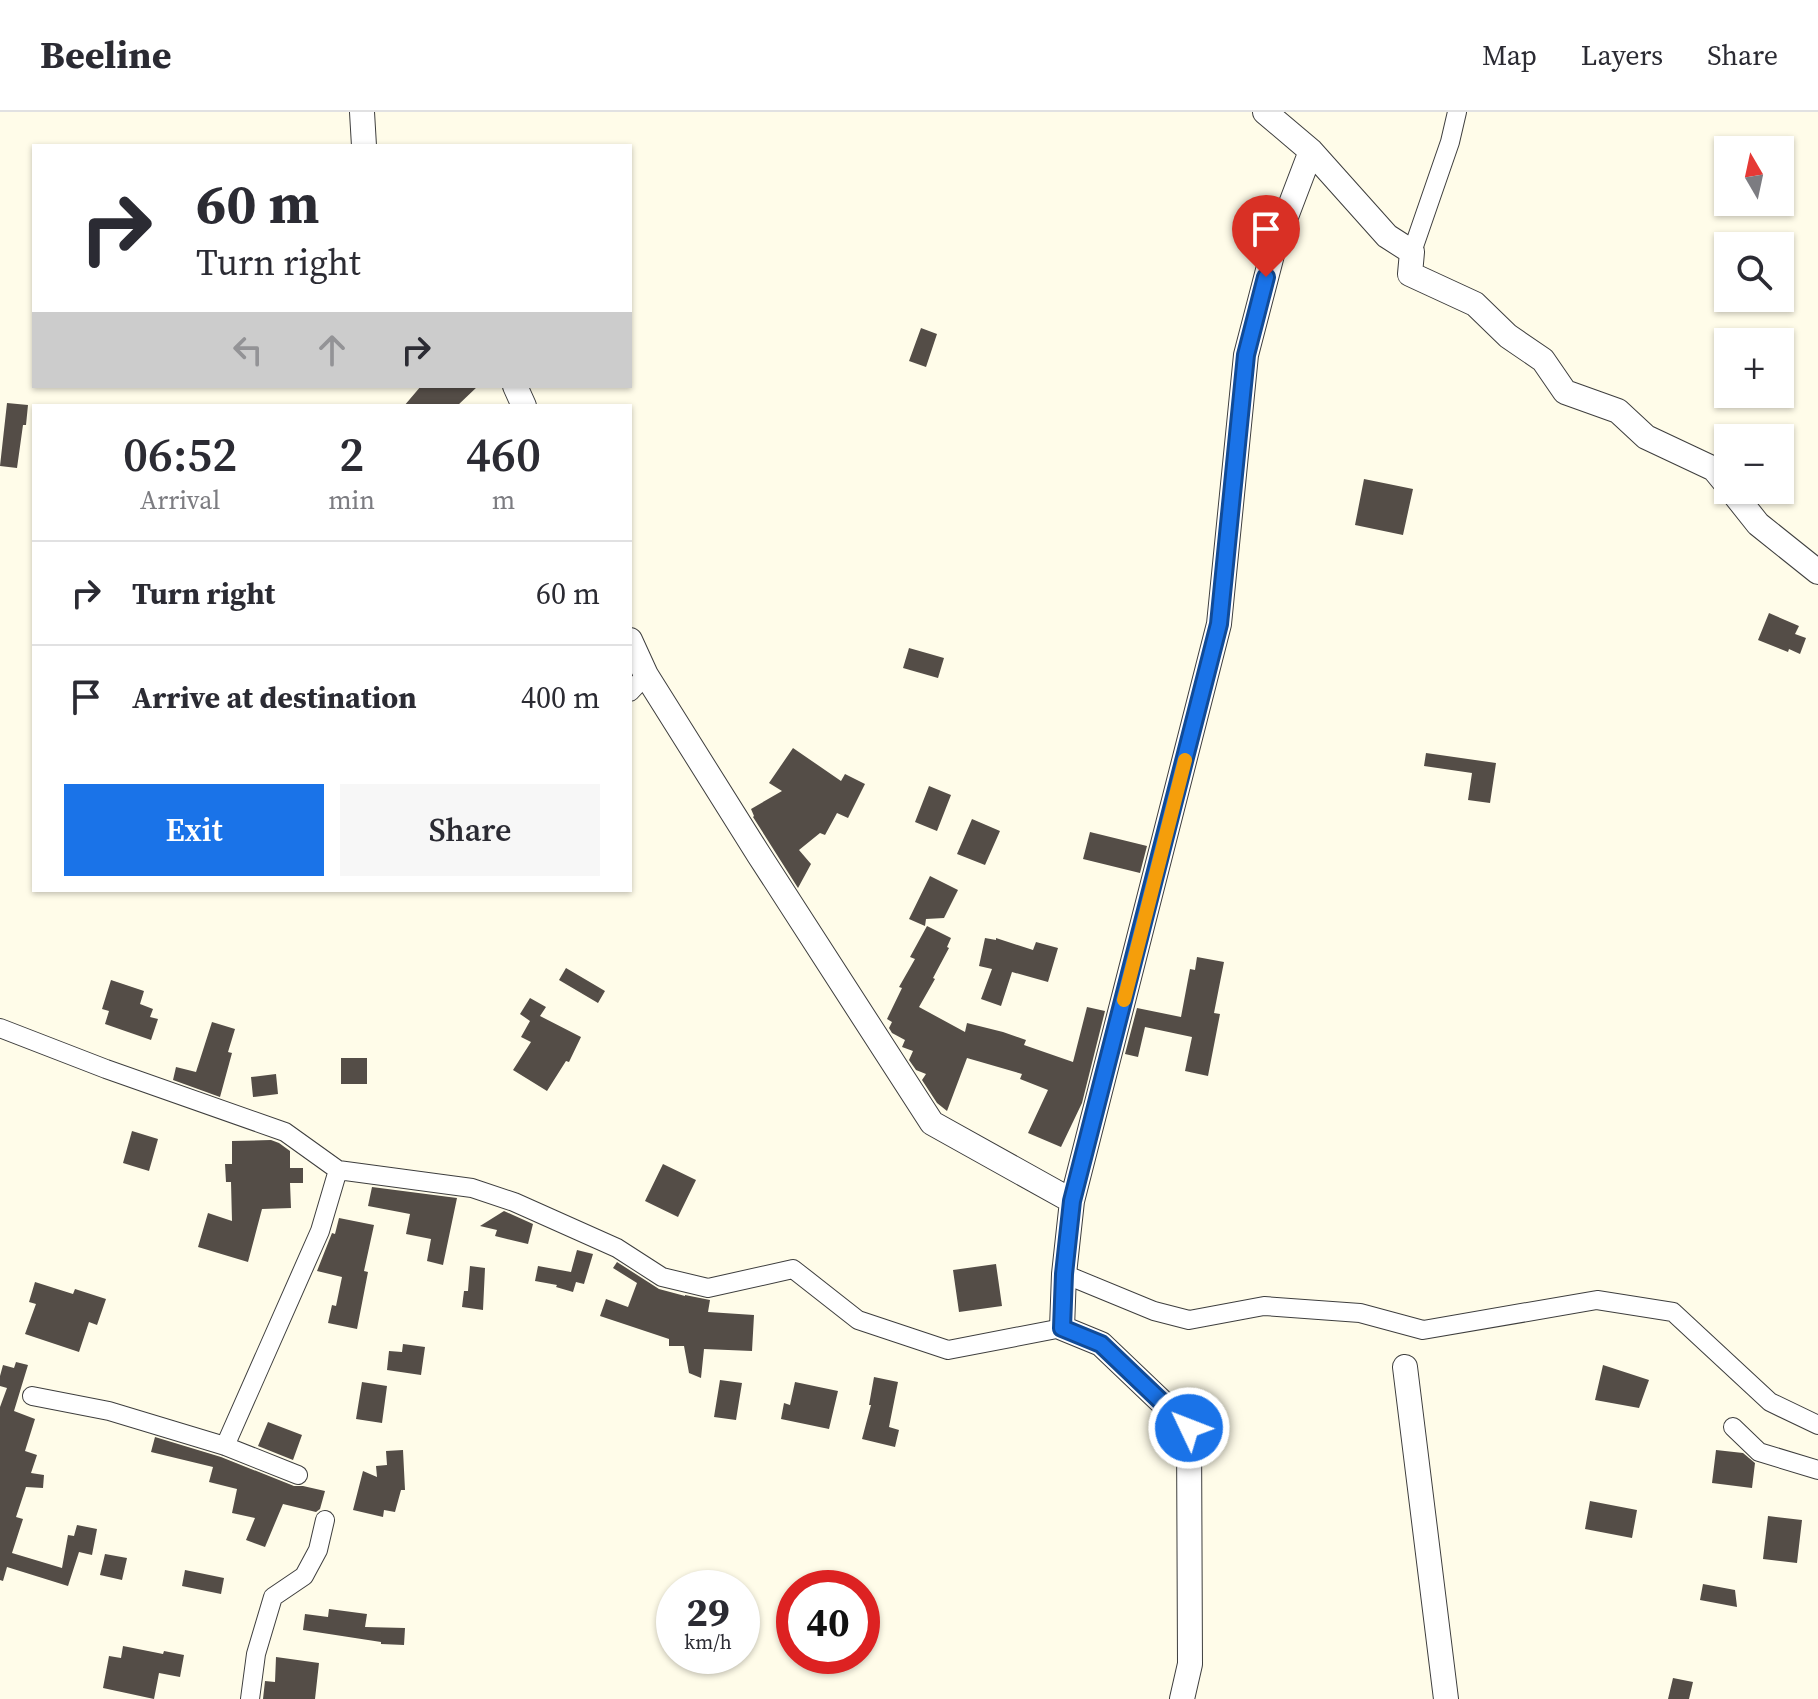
<!DOCTYPE html>
<meta charset="utf-8">
<style>
body{margin:0;font-family:"Source Serif 4",serif;background:#f7f7f7;color:#2b2b33;height:100vh;display:flex;flex-direction:column;font-size:30px;white-space:nowrap}
*{box-sizing:border-box;margin:0}
p{font-size:26px;color:#7c7c81}
.icon{flex:none;width:44px;height:44px;fill:none;stroke:currentColor;stroke-width:2;stroke-linecap:round;stroke-linejoin:round}
.map{position:relative;flex:1;overflow:hidden}
.drawer{position:absolute;left:32px;top:292px;width:600px;height:488px;display:flex;flex-direction:column;background:#fff;border-radius:0px;box-shadow:0 2px 6px #0004}
.drawer>*{flex:none}
.guide{position:absolute;left:32px;top:32px;width:600px;height:244px;border-radius:0px;box-shadow:0 2px 6px #0004;background:#fff;color:#2b2b33;overflow:hidden}
.needle{width:52px;rotate:351deg}
.controls{position:absolute;left:1714px;top:24px;display:grid;gap:16px}
.controls a{display:grid;place-items:center;width:80px;height:80px;border-radius:0px;background:#fff;box-shadow:0 2px 6px #0004;font-size:40px}
.speed{position:absolute;left:656px;top:1458px;display:flex;gap:16px;font-size:40px;font-weight:700;text-align:center}
.speed>*{display:grid;place-content:center;width:104px;height:104px;border-radius:50%;background:#fff;box-shadow:0 2px 6px #0004;line-height:1}
.speed small{font-size:20px;font-weight:400}
.speed .limit{border:12px solid #d22;background:#fff;color:#111}
.pin{position:absolute;display:grid;place-items:center;width:68px;height:68px;color:#fff;margin:-82px -34px;border-radius:50% 50% 50% 0;rotate:-45deg;box-shadow:0 0 8px #0007}
.pin .icon{rotate:45deg}
.me{position:absolute;width:88px;margin:-44px;rotate:313deg;stroke-linejoin:round;filter:drop-shadow(0 0 6px #0008)}
.turn{display:flex;align-items:center;gap:28px;height:168px;padding:0 32px;font-size:36px}
.turn .icon{width:104px;height:104px;stroke-width:2.5}
.turn b{display:block;font-size:56px;line-height:68px}
.lanes{display:flex;align-items:center;height:76px;padding:0 32px;background:#0003;justify-content:center;gap:40px;direction:ltr}
.lanes .off{opacity:.35}
.eta{display:flex;justify-content:space-evenly;align-items:center;height:136px;text-align:center}
.eta b{font-size:48px;font-weight:600;line-height:56px}
.primary-button{display:flex;gap:16px;margin-top:auto;padding:16px 32px}
.primary-button a{flex:1;height:92px;border-radius:0px;background:#1a73e8;color:#fff;font-size:32px;font-weight:600;line-height:92px;text-align:center}
.primary-button a+a{background:#f7f7f7;color:#2b2b33}
ul{padding:0;list-style:none}
li{display:flex;align-items:center;gap:24px;height:104px;padding:0 32px;border-top:2px solid #e1e1e2}
li div{flex:1}
li b{display:block;font-size:30px}
li em{font-style:normal}
header{display:flex;align-items:center;gap:48px;box-sizing:border-box;height:112px;padding:0 40px;background:#fff;border-bottom:2px solid #e1e1e2}
header strong{font-size:38px}
nav{display:flex;gap:44px;margin-inline-start:auto;font-size:28px}
.map>svg:first-child{display:block}
</style>
<header>
<strong>Beeline</strong>
<nav><a>Map</a><a>Layers</a><a>Share</a></nav>
</header>
<div class="map">
<svg width="1818" height="1587" viewBox="0 0 1818 1587">
<rect width="100%" height="100%" fill="#fffce9"/>
<path fill="#544d47" d="M921,216L937,222L926,255L909,249Z
M421,274H478L457,294H404Z
M7,291L28,293L26,313H23L17,356L0,354Z
M1364,367L1413,377L1403,423L1355,413Z
M1769,501L1799,514L1795,522L1806,526L1800,542L1789,537L1788,540L1758,528Z
M909,536L944,546L938,566L903,556Z
M793,636L841,669L845,662L865,672L848,706L837,701L825,723L820,721L799,738L811,752L798,776L753,705L754,704L751,697L782,679L769,671Z
M1426,641L1496,651L1490,691L1468,688L1472,661L1424,654Z
M929,674L951,683L937,719L915,710Z
M972,707L1000,719L985,753L957,742Z
M1090,720L1147,734L1140,761L1083,747Z
M930,764L958,778L944,806L926,807L925,814L909,807Z
M927,814L951,826L947,835L949,836L933,866L935,867L919,895L965,920L967,911L1003,920L1026,928L1024,933L1073,950L1087,895L1105,899L1082,991L1061,1035L1028,1021L1048,978L1020,967L1022,962L967,946L947,999L937,991L922,968L926,962L916,958L909,948L913,939L902,935L905,928L892,921L889,916L892,910L887,907L902,876L899,875L915,847L910,845Z
M985,826L996,828V826L1033,838L1036,830L1058,836L1048,870L1012,860L1001,894L981,887L992,857L979,854Z
M1197,845L1224,850L1214,901L1220,902L1208,964L1185,959L1192,925L1145,915L1138,945L1125,942L1137,896L1181,905L1190,857L1195,858Z
M566,856L605,879L598,891L559,868Z
M111,868L144,879L140,892L153,897L150,905L158,907L151,928L105,912L109,899L102,897Z
M530,886L546,895L540,904L581,925L569,950L566,949L547,979L513,958L531,930L521,925L530,909L520,902Z
M212,910L235,917L228,940L232,941L220,985L173,968L176,955L196,960Z
M341,946H367V972H341Z
M276,962L278,982L253,985L251,965Z
M132,1019L158,1027L149,1059L123,1051Z
M271,1028L279,1031L290,1039V1056H303V1071H290L291,1096L262,1097L248,1150L198,1135L208,1101L232,1109L231,1070H226L225,1052H232V1029Z
M663,1052L696,1068L678,1105L645,1089Z
M372,1075L457,1086L443,1153L427,1149L431,1127L406,1122L410,1102L368,1094Z
M504,1099L533,1112L528,1132L495,1124L497,1118L480,1114Z
M339,1106L374,1113L364,1159L368,1160L357,1217L328,1211L332,1193L336,1194L342,1165L317,1159L332,1121L335,1122Z
M577,1138L593,1142L584,1172L576,1170L573,1180L556,1175L557,1173L535,1169L538,1154L571,1160Z
M617,1150L659,1177L685,1184V1183L710,1188L708,1200L754,1203L752,1239L704,1237L701,1266L689,1261L684,1234H669V1227L600,1204L606,1187L628,1195L637,1171L613,1156Z
M996,1152L1002,1194L959,1200L953,1158Z
M470,1154L485,1156L483,1198L462,1195L464,1179H468Z
M35,1170L73,1182L75,1177L106,1187L97,1213L89,1210L79,1240L25,1222L36,1192L29,1190Z
M403,1232L425,1235L421,1263L387,1258L389,1239L402,1240Z
M16,1250L28,1253L14,1299L35,1307L25,1339L37,1343L31,1361L44,1363L43,1376L26,1375L16,1405L23,1407L12,1441L62,1456L68,1423L74,1424L77,1413L97,1417L92,1443L79,1440L68,1474L7,1455L3,1469L0,1468V1295L7,1276L0,1274V1264L3,1253L14,1256Z
M1603,1253L1649,1268L1639,1296L1595,1288Z
M874,1265L898,1270L889,1315L899,1318L895,1335L862,1327L871,1293H869Z
M720,1268L742,1271L736,1308L714,1305Z
M362,1270L387,1274L382,1311L356,1307Z
M795,1270L838,1279L829,1317L781,1307L784,1291L790,1293Z
M268,1310L302,1323L293,1348L258,1334Z
M155,1325L221,1345L294,1374H303L325,1379L320,1397L316,1400L283,1392L265,1435L246,1428L255,1406L232,1401L237,1377L209,1370L213,1355L151,1340Z
M403,1338L405,1378H401L395,1400L384,1398L383,1405L353,1398L363,1359L377,1365L376,1354L387,1353L386,1339Z
M1716,1338L1743,1341L1755,1351L1752,1376L1712,1371Z
M1590,1389L1637,1398L1632,1426L1585,1417Z
M1768,1404L1802,1408L1797,1451L1763,1447Z
M105,1442L127,1446L122,1468L100,1463Z
M185,1458L224,1466L221,1482L182,1474Z
M1703,1472L1735,1478L1737,1495L1700,1488Z
M329,1497L367,1502L365,1515L405,1516L404,1533L381,1532V1530L303,1518L305,1502L328,1505Z
M123,1534L163,1542L164,1539L184,1543L180,1565L159,1561L154,1587L103,1576L109,1544L121,1546Z
M276,1545L319,1551L315,1587H263L265,1569L275,1570Z
M1673,1566L1693,1570L1689,1587H1668Z"/>
<g fill="none" stroke-linecap="round" stroke-linejoin="round">
<defs>
<path id="minor" d="M1412,140L1450,30L1457,0
M630,580L646,563
M0,916L106,957L285,1020L338,1058L472,1076L514,1090L617,1136L662,1165L708,1176L793,1157L858,1208L948,1238L1062,1216
M1064,1162L1154,1199L1189,1208L1264,1194L1360,1201L1423,1218L1597,1188L1673,1200L1770,1290L1818,1313
M32,1284L109,1299L225,1334L298,1363
M1733,1315L1759,1340L1818,1358
M225,1334L320,1119L338,1058
M250,1587L256,1542L273,1485L304,1464L318,1438L325,1408"/>
<path id="tertiary" d="M362,0L364,34
M1265,0L1311,39L1387,124L1412,140L1410,162L1475,192L1508,224L1543,248L1565,280L1618,299L1646,325L1714,357L1728,374
M515,274L524,294
M1731,378L1758,412L1818,460
M630,528L646,563L759,743L932,1011L1072,1089
M1405,1255L1446,1587
M1182,1587L1190,1552L1189,1316L1101,1232L1062,1216L1064,1162L1072,1089L1219,512L1246,243L1273,139L1311,39"/>
</defs>
<use href="#minor" stroke="#3e3e3e" stroke-width="20"/>
<use href="#tertiary" stroke="#3e3e3e" stroke-width="26"/>
<use href="#minor" stroke="#fff" stroke-width="18"/>
<use href="#tertiary" stroke="#fff" stroke-width="24"/>
</g>
<g fill="none" stroke-linecap="round" stroke-linejoin="round">
<defs>
<path id="route" d="M1189,1316L1101,1232L1062,1216L1064,1162L1072,1089L1219,512L1246,243L1266,165"/>
</defs>
<use href="#route" stroke="#114b97" stroke-width="20"/>
<use href="#route" stroke="#1a73e8" stroke-width="14"/>
<path stroke="#f59e0b" stroke-width="14" d="M1124,888L1185,648"/>
</g>
</svg>
<div class="controls">
<a><svg class="needle" viewBox="-14 -14 28 28"><path d="M0-13l5 13h-10z" fill="#e53935"/><path d="M0 13l5-13h-10z" fill="#7c7c81"/></svg></a>
<a><svg class="icon" aria-label="search" viewBox="0 0 24 24"><circle cx="10" cy="10" r="6"/><path d="M15 15l6 6"/></svg></a>
<a>+</a>
<a>−</a>
</div>
<div class="speed"><div>29<small>km/h</small></div><div class="limit">40</div></div>
<div class="pin" style="left:1266px;top:165px;background:#d93025"><svg class="icon" aria-label="arrive" viewBox="0 0 24 24"><path d="M6 21V4h12l-3 4 3 4H6"/></svg></div>
<svg class="me" style="left:1189px;top:1316px" viewBox="-20 -20 40 40"><circle r="17" fill="#1a73e8" stroke="#fff" stroke-width="3"/><path d="M0-11L8 9 0 5-8 9z" fill="#fff"/></svg>
<div class="guide">
<div class="turn"><svg class="icon" aria-label="right" viewBox="0 0 24 24"><path d="M7 20v-9h11M14 6l5 5-5 5"/></svg><div><b>60 m</b>Turn right</div></div>
<div class="lanes"><svg class="icon off" aria-label="left" viewBox="0 0 24 24"><path d="M17 20v-9H6M10 6l-5 5 5 5"/></svg><svg class="icon off" aria-label="ahead" viewBox="0 0 24 24"><path d="M12 20V5M6 11l6-6 6 6"/></svg><svg class="icon" aria-label="right" viewBox="0 0 24 24"><path d="M7 20v-9h11M14 6l5 5-5 5"/></svg></div>
</div>
<section class="drawer">
<div class="eta">
<div><b>06:52</b><p>Arrival</p></div>
<div><b>2</b><p>min</p></div>
<div><b>460</b><p>m</p></div>
</div>
<ul>
<li><svg class="icon" aria-label="right" viewBox="0 0 24 24"><path d="M7 20v-9h11M14 6l5 5-5 5"/></svg><div><b>Turn right</b></div><em>60 m</em></li>
<li><svg class="icon" aria-label="arrive" viewBox="0 0 24 24"><path d="M6 21V4h12l-3 4 3 4H6"/></svg><div><b>Arrive at destination</b></div><em>400 m</em></li>
</ul>
<div class="primary-button"><a>Exit</a><a>Share</a></div>
</section>
</div>
